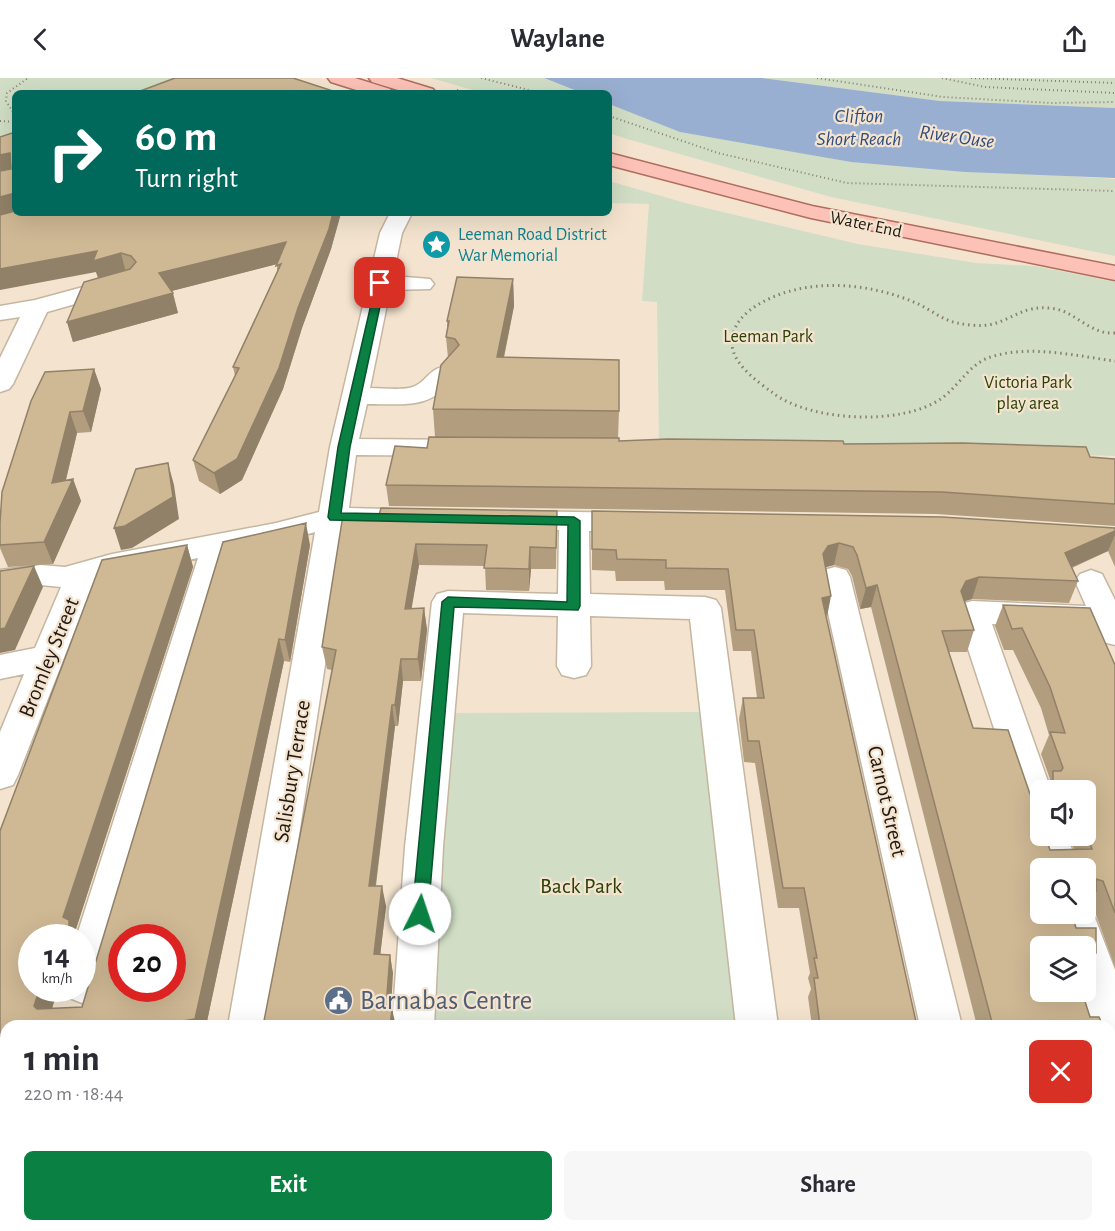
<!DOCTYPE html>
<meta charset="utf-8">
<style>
body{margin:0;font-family:"Alegreya Sans",sans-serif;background:#f7f7f7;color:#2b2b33;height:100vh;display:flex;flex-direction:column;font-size:22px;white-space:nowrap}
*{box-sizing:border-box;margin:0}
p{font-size:20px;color:#7c7c81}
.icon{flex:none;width:33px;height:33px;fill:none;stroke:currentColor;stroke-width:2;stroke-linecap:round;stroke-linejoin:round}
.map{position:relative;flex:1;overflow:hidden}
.details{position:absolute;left:0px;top:942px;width:1116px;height:212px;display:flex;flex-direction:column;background:#fff;border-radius:18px 18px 0 0;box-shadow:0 6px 24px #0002}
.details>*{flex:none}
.banner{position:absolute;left:12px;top:12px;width:600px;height:126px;border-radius:9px;box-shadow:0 6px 24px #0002;background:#00695c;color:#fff;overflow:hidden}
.tools{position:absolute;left:1030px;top:702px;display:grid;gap:12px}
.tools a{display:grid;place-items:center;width:66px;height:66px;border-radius:9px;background:#fff;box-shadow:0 6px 24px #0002;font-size:30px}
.speed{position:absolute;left:18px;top:846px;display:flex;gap:12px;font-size:30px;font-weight:700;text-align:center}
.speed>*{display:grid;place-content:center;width:78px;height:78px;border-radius:50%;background:#fff;box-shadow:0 6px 24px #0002;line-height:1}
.speed small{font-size:15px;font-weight:400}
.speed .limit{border:9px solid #d22;background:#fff;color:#111}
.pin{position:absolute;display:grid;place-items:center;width:51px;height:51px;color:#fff;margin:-26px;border-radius:12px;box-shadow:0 3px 9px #0006}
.me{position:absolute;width:66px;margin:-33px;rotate:4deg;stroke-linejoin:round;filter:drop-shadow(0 0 4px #0008)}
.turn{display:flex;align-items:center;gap:21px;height:126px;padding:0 24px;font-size:27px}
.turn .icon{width:78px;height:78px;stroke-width:2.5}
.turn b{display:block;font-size:42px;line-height:51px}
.round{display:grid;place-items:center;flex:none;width:63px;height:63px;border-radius:9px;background:#f7f7f7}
.overview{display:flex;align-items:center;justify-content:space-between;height:102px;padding:0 24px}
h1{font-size:36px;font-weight:600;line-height:45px}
.button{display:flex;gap:12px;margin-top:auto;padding:12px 24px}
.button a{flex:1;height:69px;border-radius:9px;background:#0b8043;color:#fff;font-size:24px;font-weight:600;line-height:69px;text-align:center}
.button a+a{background:#f7f7f7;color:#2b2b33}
header{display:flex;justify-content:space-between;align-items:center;height:78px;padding:0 24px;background:#fff;font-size:27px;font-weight:600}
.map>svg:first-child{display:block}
</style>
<header><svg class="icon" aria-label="back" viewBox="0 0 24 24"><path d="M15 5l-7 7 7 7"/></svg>Waylane<svg class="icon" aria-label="share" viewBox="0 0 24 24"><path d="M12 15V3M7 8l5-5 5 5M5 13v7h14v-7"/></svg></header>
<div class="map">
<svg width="1115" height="1153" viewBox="0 0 1115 1153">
<rect width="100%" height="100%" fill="#f4e4cf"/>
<path fill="#d1dec5" d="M0,0H216L156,15H15V64L0,67Z
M431,0H543L582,15H483Z
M762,0H1115V30L940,23Z
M609,26L683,54L851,84L1115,101V178L831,119L627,61L609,55Z
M609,103L689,126L858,166L976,185L1035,188L1115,204V378L659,365L657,224L642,223L649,126L609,125Z
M703,634L740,948H430L450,635Z
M417,1148H764L765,1153H417Z"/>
<path fill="#99afd1" d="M544,0H762L940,23L1115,30V100L965,94L851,84L680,54L609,26V15H582Z"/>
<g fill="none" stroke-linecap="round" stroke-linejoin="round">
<defs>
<path id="minor" d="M390,135H412L402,155L393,198L430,201L434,206L430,211L390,212L370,310C382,310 397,312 409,310C428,307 429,283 455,290L459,295C433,332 406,326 367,326L359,361L471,362L481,364L485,370L481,376L471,378L356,377L349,430L387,431L397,433L402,440L397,447L387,449H346L270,948H228L315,454L277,465L230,474L103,906L97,919L82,925L67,919L63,910H82V860H76L198,480L95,501L18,697L13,707L0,711V654L24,596L0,601V577L35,570L61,509L41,507L0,514V492L41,487L65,489L112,476L276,445L319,434L330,369L380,155Z
M120,199L128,201L132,206L128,211L47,234L13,306L9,311L0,314V280L20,239L0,242V228L35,222Z
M513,433L636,435L646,437L651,444L646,451L636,453H589L590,516L705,519L716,522L721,530L778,948H736L690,541L590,538L591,588L586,597L574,600L562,597L557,588L558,538L463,535L443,769L434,948H392L405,769L432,524L437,516L448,513L558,516L559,452L513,451L503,449L498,442L503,435Z
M835,489L846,492L850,499L962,948H920L820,499L824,492Z
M1091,492L1102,496L1115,522V567L1103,564L1095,550L992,546L1051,712H1041V758H1067L1079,790L1041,791L1029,758L1034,749L1028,747L1022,736L956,534L961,526L972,523L1086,528L1075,503L1080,496Z
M1086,823L1089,824L1115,892V972L1110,970V948H1092L1081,914H1086V868H1066L1055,836H1086Z
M6,1013V1057L0,1058V1014Z
M192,1148H240L239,1153H191Z
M376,1148H424V1153H376Z
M757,1148H805L806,1153H758Z
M964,1148H1012L1014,1153H966Z"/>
<path id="major" d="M328,0H355L390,11L393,15H366L331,4Z
M369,0H397L433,11L436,15H408L372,4Z
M609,75L812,128L1115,188V202L811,140L609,87Z"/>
</defs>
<use href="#minor" stroke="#c5b6a1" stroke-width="3"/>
<use href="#major" stroke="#af6d5e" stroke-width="3"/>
<path stroke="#897e70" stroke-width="2" stroke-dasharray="1 3" stroke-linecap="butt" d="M481,0L541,15
M817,0L943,19L1051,25L1115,24
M942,0L985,9L1115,15
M971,0L1115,5
M457,12L466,15
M15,37L6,23L7,15L28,0
M609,38L718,75L847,105L1115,113
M0,43L15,44"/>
<path stroke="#897e70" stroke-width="3" stroke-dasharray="1.5 4" stroke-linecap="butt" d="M1115,255C1089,257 1074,231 1049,230C1024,228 1014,240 993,246C982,249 968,247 957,245C942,242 930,231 916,225C868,204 805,199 759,226C744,235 732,247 732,265C732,286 758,304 773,315C811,344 904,348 942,320C961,306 970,284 994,278C1032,267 1076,278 1115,283"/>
<path stroke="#897e70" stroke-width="4.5" stroke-dasharray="2 6" stroke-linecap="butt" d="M497,1148L499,1153
M626,1153L632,1148"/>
<use href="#minor" fill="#fff" fill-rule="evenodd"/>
<use href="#major" fill="#fdc2b7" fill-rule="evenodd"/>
</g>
<path fill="#b29e7f" d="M15,135H341L331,171L302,250L283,311L242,402L220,416L199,403L193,382L235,298L233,289L277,193V186L171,213L178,235L73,264L67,244L98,200L96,194Z
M513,201L514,228L504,280L619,333L618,360L619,363L844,366L1115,381V448L936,436L389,428L386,407L427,370L435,359L433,331L448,280L446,259L447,252V243Z
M94,291L101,311L91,354L77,355L66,402L73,401L81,423L53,486L8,489L0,470V445Z
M557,433L556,491H531L529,513L486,512L485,488L419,487L411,531L424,530L427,552L421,603H403L398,648H395L376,808L386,828L380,877H390L393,896L263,948L332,592L327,591L322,569L379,437Z
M592,433L1115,450V489L1108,473L1072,490L1078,503L1069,525L972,521L964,523L974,552L967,574H948L973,650L1037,738L1050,772L1074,771L1069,758H1086V712H1044L1050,701L1041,676L1049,657L1041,630L1013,572H1004L995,548L1003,527L1115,587V889L1091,823H1090L1086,830V790H1041L1076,850L1096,875L1086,891V868H1041L1090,939L1103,948H977L871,529L860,531L852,498L848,491L834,487L825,489L826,539L917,948H812L808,919L811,911L808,900L810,895L799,830H778L755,685L744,684L739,641L743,620H757L751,573H733L725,512H665L664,503H616L615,493L592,492Z
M187,467L193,489L75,854L32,860V910H58L52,931L82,929L310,467L290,584L284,583L206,948H6V997L0,998V753Z
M1110,967L1115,980L1110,987Z
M852,1148H961L963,1153H852Z
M1028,1148H1110L1115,1153H1029Z"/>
<path fill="#918168" d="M10,75L15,89L0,97V77Z
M15,115V135L0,140V119Z
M333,135H341L331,171L302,250L283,311L242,402L220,416L214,395Z
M286,164L289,183L164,215L159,195Z
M97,173L121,175L126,195L99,202L96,194L0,212V191Z
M513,201L514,228L498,307L497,279Z
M173,215L178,235L73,264L67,244Z
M94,291L101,311L91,354L83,333Z
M70,334L77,355L60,426L52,405Z
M168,385L174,407L179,441L132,470L121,472L114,450Z
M73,401L81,423L53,486L44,464Z
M306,445L310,467L290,584L285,562Z
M1115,453V457L1108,473L1056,496L1065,475Z
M839,465L834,487L823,490V476L828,468Z
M416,466L419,487L408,552L405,531Z
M187,467L193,489L75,854L78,860H69L63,839Z
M530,469L531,491L529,513V491Z
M34,488L43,509L15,572L0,575V551Z
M979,499L972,521L959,525L961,513L966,503Z
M877,507L871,529L860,531L866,510Z
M831,518L827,539L822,520Z
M424,530L427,552L421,603L418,581Z
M279,561L284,583L206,948H199L195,941Z
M401,581L403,603L398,648L395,627Z
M392,627L395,648L373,828L369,808Z
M382,808L386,828L378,896L374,876Z
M390,877L393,896L390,948L386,929Z
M40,910H58L47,947L34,928Z
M392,931L396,948H390Z
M124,1148H163L162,1153H100Z
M341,1148H349L348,1153H341Z"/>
<path fill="#cfb894" stroke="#918168" stroke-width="1.5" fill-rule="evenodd" d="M175,0H293L339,15H135Z
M15,54V115L0,119V93L11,91L10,75L0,77V59Z
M15,133V135H333L329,151L298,230L279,290L237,381L214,395L193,382L239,290L233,289L281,186L276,188L286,164L159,195L173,215L67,244L84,204L130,191L136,184L131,178L121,175L93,183L97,173L0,191V137Z
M457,199L513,201L497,279L619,282V333L433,331L441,287L459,267L455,261L446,259L449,243H447Z
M94,291L83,333L70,334L52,405L73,401L44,464L0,467V445L2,414L31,323L45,294Z
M429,359L619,360V363L668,361L843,363L844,366L962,365L1086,369L1090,379L1115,381V426L942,414L386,407L395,368L427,370Z
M168,385L173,419L125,448L114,450L136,391Z
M381,430L557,433L556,470L530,469L529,491L484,490L487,467L416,466L405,531L424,530L418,581H401L395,627H392L369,808H382L374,876L390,877L386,929L392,931L390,948H263L336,572L322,569L343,437H379Z
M592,433L942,439L1115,450V453L1065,475L1078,503L979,499L966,503L961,513L974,552L942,553L973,650L1008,652L1030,716L1036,727L1041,729L1037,738L1041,748V758H1045L1050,772L1092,771L1086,754V712H1053V693H1061L1063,690L1050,654L1065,655L1050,609L1022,550L1012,551L1003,527L1090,530L1115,587V835L1103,803L1096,801V813L1086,814V790H1041V836H1072L1076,850H1096V875H1086V868H1041V914H1082L1090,939H1099L1103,948H993L877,507L866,510L857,477L853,469L839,465L828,468L823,476L831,518L822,520L917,948H820L814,900H818L814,880H817L804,810H783L759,663H748L743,620H764L754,552H736L728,491L666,490V482L617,481L616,472L592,471Z
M306,445L285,562L279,561L195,941L152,948H6V976L0,977V753L102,482L187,467L63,839L69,842V860H32V910H40L34,928L37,931L82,929L223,464ZM122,860H172V910H122Z
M34,488L5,550L0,551V493Z
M1110,967L1115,980H1110Z
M1110,1010L1115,1024V1153H1047L1045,1148H1110Z
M6,1058V1148H124L100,1153H0V1059Z
M227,1148H341V1153H226Z
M861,1148H961L963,1153H862Z"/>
<path fill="#0b8043" stroke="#07532c" stroke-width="1.5" d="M380,202L385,205L350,369L341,435L574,439L580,443V528L578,532L454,529L428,836L426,841L420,843L414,841L412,836L442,524L448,519L567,524L568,447L330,442L328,439L338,369L376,205Z"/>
<defs>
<symbol id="sight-disc" viewBox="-11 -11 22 22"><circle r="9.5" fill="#0f9aa8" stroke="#f4e4cf"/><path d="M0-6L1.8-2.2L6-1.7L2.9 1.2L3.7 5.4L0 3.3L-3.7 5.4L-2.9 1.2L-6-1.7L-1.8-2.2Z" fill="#fff"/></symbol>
<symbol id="civic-disc" viewBox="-11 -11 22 22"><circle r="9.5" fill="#5c6f8a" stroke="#f4e4cf"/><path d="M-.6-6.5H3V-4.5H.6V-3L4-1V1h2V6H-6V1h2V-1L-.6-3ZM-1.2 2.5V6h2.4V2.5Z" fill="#fff"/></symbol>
</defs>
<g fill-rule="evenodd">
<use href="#sight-disc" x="420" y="150" width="33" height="33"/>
<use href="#civic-disc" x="322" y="906" width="33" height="33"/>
</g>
<g text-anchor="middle" stroke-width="4.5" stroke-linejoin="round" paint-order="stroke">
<g font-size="18" fill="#1f1912" stroke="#f4e4cf">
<text transform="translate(866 146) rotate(12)" y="6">Water End</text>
</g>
<g font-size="18" fill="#0d838f" stroke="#f4e4cf" text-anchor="start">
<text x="458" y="162">Leeman Road District<tspan x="458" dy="21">War Memorial</tspan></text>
</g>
<g font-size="18" fill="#294006" stroke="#f4e4cf">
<text x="768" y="264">Leeman Park</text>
<text x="1028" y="310">Victoria Park<tspan x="1028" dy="21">play area</tspan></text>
</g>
<g font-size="20" font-style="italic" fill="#2f4d7c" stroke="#f4e4cf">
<text x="859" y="44">Clifton<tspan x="859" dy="23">Short Reach</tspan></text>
<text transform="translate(957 58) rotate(8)" y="7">River Ouse</text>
</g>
<g font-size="22" fill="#1f1912" stroke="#f4e4cf">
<text transform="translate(48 579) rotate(-68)" y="8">Bromley Street</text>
<text transform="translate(291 693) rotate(-81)" y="8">Salisbury Terrace</text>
<text transform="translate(888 723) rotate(77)" y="8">Carnot Street</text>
</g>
<g font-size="22" fill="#294006" stroke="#f4e4cf">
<text x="581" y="815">Back Park</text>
</g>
<g font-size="27" fill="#4e5e75" stroke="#f4e4cf" text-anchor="start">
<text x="360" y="931">Barnabas Centre</text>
</g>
</g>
</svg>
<div class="tools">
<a><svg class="icon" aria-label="sound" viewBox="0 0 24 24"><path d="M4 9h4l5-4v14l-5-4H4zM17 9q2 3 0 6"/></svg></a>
<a><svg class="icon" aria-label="search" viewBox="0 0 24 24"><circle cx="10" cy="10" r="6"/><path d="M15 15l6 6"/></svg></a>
<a><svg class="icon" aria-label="layers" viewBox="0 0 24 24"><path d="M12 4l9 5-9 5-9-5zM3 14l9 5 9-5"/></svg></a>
</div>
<div class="speed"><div>14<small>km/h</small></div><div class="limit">20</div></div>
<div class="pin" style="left:380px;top:205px;background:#d93025"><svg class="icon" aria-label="arrive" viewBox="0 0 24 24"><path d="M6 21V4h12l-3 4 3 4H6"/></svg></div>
<svg class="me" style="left:420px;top:836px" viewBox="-20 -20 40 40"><circle r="19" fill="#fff"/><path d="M0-13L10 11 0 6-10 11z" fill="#0b8043"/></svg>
<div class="banner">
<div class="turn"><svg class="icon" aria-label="right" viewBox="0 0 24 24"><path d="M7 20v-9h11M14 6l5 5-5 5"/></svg><div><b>60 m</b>Turn right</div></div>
</div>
<section class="details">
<div class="overview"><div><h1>1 min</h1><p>220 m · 18:44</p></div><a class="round" style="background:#d93025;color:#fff"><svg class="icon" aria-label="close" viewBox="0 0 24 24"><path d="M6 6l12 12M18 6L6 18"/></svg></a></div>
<div class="button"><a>Exit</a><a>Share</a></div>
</section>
</div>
